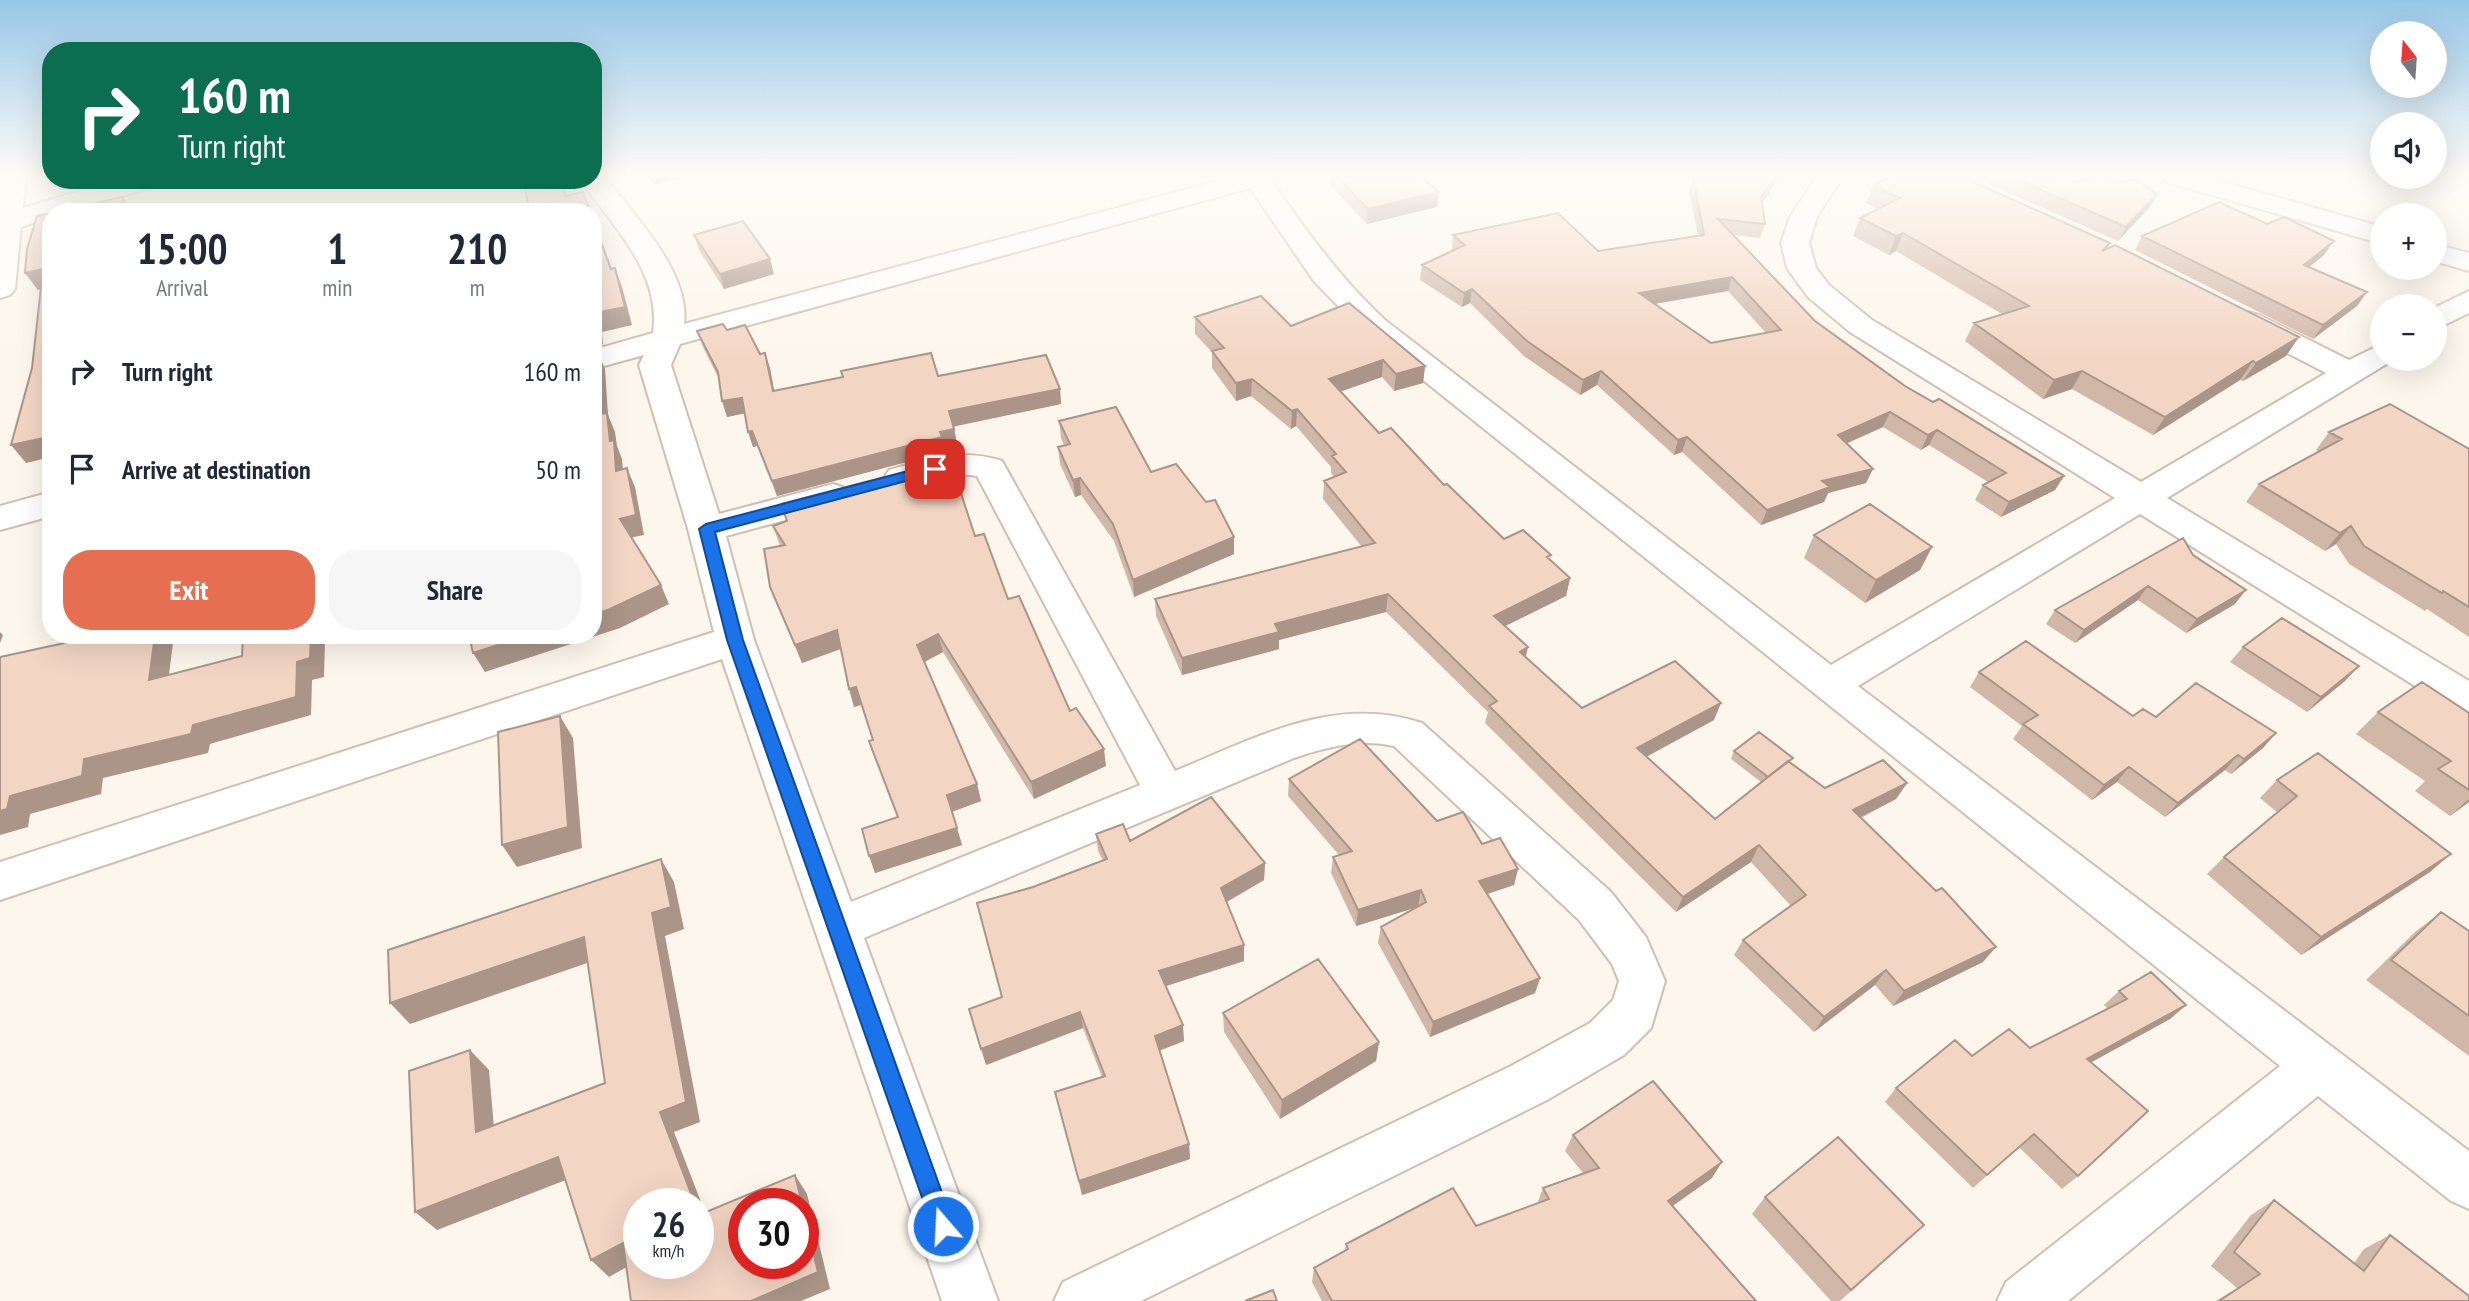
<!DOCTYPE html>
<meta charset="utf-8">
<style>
body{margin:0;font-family:"PT Sans Narrow",sans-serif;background:#f6f6f7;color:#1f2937;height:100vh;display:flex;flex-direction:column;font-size:26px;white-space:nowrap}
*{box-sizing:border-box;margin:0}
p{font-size:23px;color:#747a83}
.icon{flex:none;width:38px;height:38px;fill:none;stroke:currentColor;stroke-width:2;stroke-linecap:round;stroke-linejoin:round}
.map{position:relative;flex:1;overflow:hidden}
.side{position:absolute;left:42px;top:203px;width:560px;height:441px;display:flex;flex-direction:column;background:#fff;border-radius:28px;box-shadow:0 7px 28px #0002}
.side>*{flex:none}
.guide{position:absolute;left:42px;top:42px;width:560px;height:147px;border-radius:28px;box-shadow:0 7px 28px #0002;background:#0b6e4f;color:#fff;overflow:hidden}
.needle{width:46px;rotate:343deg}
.controls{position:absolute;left:2370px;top:21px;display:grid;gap:14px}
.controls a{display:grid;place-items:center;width:77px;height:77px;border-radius:50%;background:#fff;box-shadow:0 7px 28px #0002;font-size:35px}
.speed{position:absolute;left:623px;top:1188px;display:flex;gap:14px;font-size:35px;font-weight:700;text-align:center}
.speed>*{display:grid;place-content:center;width:91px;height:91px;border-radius:50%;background:#fff;box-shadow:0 7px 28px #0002;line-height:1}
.speed small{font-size:18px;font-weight:400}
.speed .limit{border:10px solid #d22;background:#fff;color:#111}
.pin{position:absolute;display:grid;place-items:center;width:60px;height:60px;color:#fff;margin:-30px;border-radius:14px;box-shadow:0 4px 10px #0006}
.me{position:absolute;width:77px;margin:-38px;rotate:341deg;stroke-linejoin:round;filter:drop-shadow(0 0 5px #0008)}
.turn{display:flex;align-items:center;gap:24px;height:147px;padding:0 21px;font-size:32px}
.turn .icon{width:91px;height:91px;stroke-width:2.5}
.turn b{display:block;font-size:49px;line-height:60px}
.eta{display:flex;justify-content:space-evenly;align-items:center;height:119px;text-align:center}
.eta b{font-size:42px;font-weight:600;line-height:49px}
.action{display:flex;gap:14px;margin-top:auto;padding:14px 21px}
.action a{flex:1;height:80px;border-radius:28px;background:#e76f51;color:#fff;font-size:28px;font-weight:600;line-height:80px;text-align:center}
.action a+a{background:#f6f6f7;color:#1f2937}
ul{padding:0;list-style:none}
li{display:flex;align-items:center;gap:21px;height:98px;padding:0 21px}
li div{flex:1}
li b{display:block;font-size:26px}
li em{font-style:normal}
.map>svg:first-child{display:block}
</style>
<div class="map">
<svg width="2469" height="1301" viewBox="0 0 2469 1301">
<rect width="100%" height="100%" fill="#fdf6ec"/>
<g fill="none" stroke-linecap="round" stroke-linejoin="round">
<defs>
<path id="minor" d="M0,176H26L23,208L117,180H159L155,186L70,212H51V217L21,227L15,289L10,295L0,298Z
M593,176H604C633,214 691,273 684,324L1236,176H1278L1273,182C1306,232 1341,279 1385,320L1831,665L2115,498L1850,332L1808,297L1787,268L1781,243L1790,217L1817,176H1843L1817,217L1809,243L1816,268L1829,285L1872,320L2141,482L2326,373L2237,327L2233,321L2237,315L2248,312L2259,315L2349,360L2382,344V359L2393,360L2167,498L2469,681V715L2455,711L2140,514L1858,686L2469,1151V1209L2451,1201L2318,1096L2068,1301H1997L2006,1282L2280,1066L1363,332L1314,281L1250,188L680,344L671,365L719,514L833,484L845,488L850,496L845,504L726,536L754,640L851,902L1140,785L977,476C946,470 918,494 889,486L884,478L889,470C929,459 961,448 1002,461L1175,771C1256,738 1334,694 1422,723L1611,892L1646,937L1665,981L1651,1028L1624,1055L1547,1100L1141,1301H1054L1063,1282L1511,1066L1590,1023L1613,1000L1619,981L1612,964L1579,920L1394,746C1360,738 1327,747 1294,758L864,938L998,1301H942L722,659L0,900V862L714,632L688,529L639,365L644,355L593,369V350L653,333C662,272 612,226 581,180H593Z
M2163,176H2203L2382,227V244L2167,182Z
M2434,244L2469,253V271L2434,261Z
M2469,291V313L2434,330V308Z
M51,492V516L0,530V506Z"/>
</defs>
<use href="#minor" stroke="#d1beb0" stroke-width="4"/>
<use href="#minor" fill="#fff" fill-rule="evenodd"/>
</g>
<path fill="#d1b7a8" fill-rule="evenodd" d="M1331,176H1420L1437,207L1367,224L1330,185Z
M1694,176H1780L1762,203L1765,224L1760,238L1733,235L1815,321L1905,386L2064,476L2055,490L2001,517L1975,500L1983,485L1988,482L1929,445L1921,450L1883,427L1847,443L1866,483L1828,493L1824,502L1761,525L1682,452L1674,455L1597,385L1580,395L1524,356L1470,303L1462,307L1420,280L1422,265L1453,251L1452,249L1453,235L1598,251L1698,236L1689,191ZM1728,291L1766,333L1711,343L1655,304Z
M1970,176H2060L2076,182L2117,183L2157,194L2149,208L2118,241Z
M1873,185L2110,243L2106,249L2299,337L2286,356L2243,381L2240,380L2153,435L2072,389L2043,399L1965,341L1974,323L2002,314L1896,251L1889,255L1853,236L1860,218L1878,209L1866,203Z
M694,235L774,274L724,289L699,250Z
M2142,236L2324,255L2309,267L2357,306L2313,339L2135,250Z
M1195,317L1291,326L1425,366L1423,383L1394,391L1382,377L1340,392L1379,433L1444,485L1504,539L1550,560L1570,578L1566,596L1505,626L1526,657L1582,708L1714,720L1646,757L1715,819L1761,782L1731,759L1734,751L1790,763L1825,788L1907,783L1896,799L1861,818L1983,962L1893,1006L1875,985L1814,1032L1734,955L1743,940L1791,906L1751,862L1676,912L1485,723L1488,712L1386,612L1279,640V649L1182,675L1156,616L1155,599L1362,547L1323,499L1324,481L1334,477L1331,473V467L1296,426L1291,429L1251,396L1236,401L1212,368V352L1195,334Z
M727,330L760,354L770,368L774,391L938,376L1060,389L1061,404L954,426L957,444L944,447L945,452L777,496L757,446L753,447L744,413L727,417L719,379L703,347L697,331Z
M1059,421L1151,472L1234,554L1134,597L1114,541L1081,495L1075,497L1060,464L1058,447L1064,445L1061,438Z
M2329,432L2469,449V637L2427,609L2425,611L2349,564L2336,544L2325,551L2246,502L2259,484L2319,452L2316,450Z
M781,504L975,536L1008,599L1070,711L1106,766L1034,799L943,652L925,662L977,784L981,801L952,812L962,845L875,873L897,817L869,741L873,740L861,705L854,707L841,649L802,663L777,605L770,587L780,546L773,526L787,521Z
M1814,535L1932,547L1920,570L1865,603L1804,558Z
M2193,555L2235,604L2186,633L2138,600L2075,643L2046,624L2055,610Z
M2243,647L2345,681L2307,712L2230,662Z
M1979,672L2133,716L2156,717L2276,733L2263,748L2231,774L2225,770L2165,817L2117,782L2092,800L2013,739L2022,726L1970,687Z
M2378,712L2469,713V802L2450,816L2415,791L2425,781L2356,734Z
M1289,779L1437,821L1482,844L1518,869L1514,885L1487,894L1540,978L1535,993L1430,1037L1378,943L1381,927L1416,907L1356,926L1331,873L1333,857L1339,855L1288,796Z
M2277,780L2430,872L2301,955L2207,874L2224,857L2278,813L2260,798Z
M1096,834L1130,841L1265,863L1264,880L1227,902L1244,945V961L1165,986L1184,1041L1159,1051L1189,1144L1190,1159L1082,1195L1059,1106L1102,1077L1083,1028L986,1065L1002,997L1103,861L1098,851Z
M2441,912L2469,931V1056L2366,980L2415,932Z
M2119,991L2186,1005L2170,1019L2091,1062L2078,1176L2062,1189L2019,1147L1973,1188L1885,1102L1896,1088L1972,1056L2030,1048L2108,1009L2104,1005Z
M1223,1013L1379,1042L1376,1061L1280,1119L1224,1032Z
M1573,1135L1712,1178L1673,1206L1756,1301H1322L1312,1282L1314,1268L1345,1250L1346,1244L1476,1226L1537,1204L1543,1188L1583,1173L1565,1151Z
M1765,1197L1907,1241L1840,1301H1831L1752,1214Z
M2274,1200L2354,1263L2364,1249L2390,1235L2469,1301H2216L2237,1288L2211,1266L2251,1215Z"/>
<path fill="#aa9588" d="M650,176H688L653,185Z
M1775,176H1780L1757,211L1761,197Z
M1439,192L1437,207L1367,224L1368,209Z
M2157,194L2149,208L2118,241L2126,227Z
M123,197L133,212H125Z
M1903,233L1896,251L1889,255L1896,236Z
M2334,241L2324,255L2294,279L2304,265Z
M770,259L774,274L724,289L720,274Z
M615,268L622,287L632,325L602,332L603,344L593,349L595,313Z
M43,269L51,287L38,290L25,273Z
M1732,277L1728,291L1636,307L1639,293Z
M1472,289L1470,303L1462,307L1464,293Z
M2367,292L2357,306L2313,339L2323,325Z
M2299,337L2286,356L2243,381L2256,363Z
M597,350L605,369L608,415L615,432L617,446L622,459L625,490L616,471L601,414Z
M765,353L770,368L777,407L773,391Z
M1383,360L1382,377L1327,396L1329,379Z
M2253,361L2240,380L2153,435L2165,417Z
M1425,366L1423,383L1394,391L1396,374Z
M1601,371L1597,385L1580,395L1583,380Z
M2082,371L2072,389L2043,399L2054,380Z
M1252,379L1251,396L1236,401V383Z
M1060,389L1061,404L952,427L949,411Z
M742,398L747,413L727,417L722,401Z
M1297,409L1296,426L1291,429L1292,411Z
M1890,412L1883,427L1832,450L1838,435Z
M51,413V457L26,463L11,445Z
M954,429L957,444L944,447L945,452L777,496L772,481L940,432Z
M1937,430L1929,445L1921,450L1928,435Z
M752,431L757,446L753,447L748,432Z
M1687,437L1682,452L1674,455L1678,440Z
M627,468L635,487L644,535L629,538L620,519Z
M1873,469L1866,483L1828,493L1824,502L1761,525L1767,510L1822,481Z
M2064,476L2055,490L2001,517L2009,502Z
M1080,478L1081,495L1075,497L1073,480Z
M2351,526L2336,544L2325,551L2340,533Z
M1234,537V554L1134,597L1133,580Z
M1932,547L1920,570L1865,603L1876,580Z
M1570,578L1566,596L1491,633L1494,616Z
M661,585L669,604L620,628L485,672L473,653L529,635H593V615Z
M2148,586L2138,600L2075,643L2084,630Z
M2246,590L2235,604L2186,633L2197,619Z
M1388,594L1386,612L1279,640V649L1182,675V658L1275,624Z
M837,630L843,648L802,663L795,645Z
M0,632L3,635L0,643Z
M938,634L943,652L922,663L917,645Z
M155,635H174L166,699L149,680Z
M311,635H342L325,640L324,677L312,680L311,715L210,744L208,753L103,778L101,794L30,814L28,827L0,835V811L10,796L84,759L193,725L297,662Z
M1528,647L1524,665L1520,652Z
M2359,666L2345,681L2307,712L2321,697Z
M856,687L861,705L854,707L849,689Z
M1721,703L1714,720L1631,765L1637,748Z
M560,716L573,738L582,848L517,867L502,845Z
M2276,733L2263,748L2231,774L2244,759Z
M1104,749L1106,766L1034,799L1031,782Z
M2238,755L2225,770L2165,817L2178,803Z
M2129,767L2117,782L2092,800L2104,785Z
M1907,783L1896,799L1843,826L1853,810Z
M977,784L981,801L951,812L947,795Z
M2469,799V802L2450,816Z
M957,828L962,845L875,873L869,856Z
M1759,845L1751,862L1676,912L1683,897Z
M2451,854L2430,872L2301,955L2321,937Z
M661,859L674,882L684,929L665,936L700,1122L674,1132L713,1233L698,1213V1204H695L660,1112L652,913Z
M1265,863L1264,880L1221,905V888Z
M1518,869L1514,885L1475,898L1479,881Z
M1421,890L1418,907L1356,926L1358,910Z
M584,937L599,959L410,1024L390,1003Z
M1244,945V961L1160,988L1159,971Z
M1996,947L1983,962L1893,1006L1904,991Z
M1886,970L1875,985L1814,1032L1824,1017Z
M1540,978L1535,993L1430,1037L1433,1022Z
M2186,1005L2170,1019L2072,1073L2087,1059Z
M1080,1012L1083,1028L986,1065L981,1049Z
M1183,1025L1184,1041L1156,1052L1155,1036Z
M1379,1042L1376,1061L1280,1119L1282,1100Z
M470,1050L489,1070L496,1151L476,1132Z
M1189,1144L1190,1159L1082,1195L1079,1181Z
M558,1157L576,1176L437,1230L415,1212Z
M1722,1162L1712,1178L1658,1216L1668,1201Z
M795,1175L807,1194L830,1289L801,1301H751L803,1210V1204H802Z
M623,1243L639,1260L609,1277L591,1260Z"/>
<path fill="#f3d5c3" stroke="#aa9588" stroke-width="2" fill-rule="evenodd" d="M1336,176H1420L1439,192L1368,209Z
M1694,176H1775L1761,197L1765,224L1718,219L1815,321L1905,386L1933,402L1939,399L2064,476L2009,502L1983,485L2006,473L1937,430L1928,435L1890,412L1838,435L1873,469L1822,481L1830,487L1767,510L1687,437L1678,440L1601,371L1583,380L1527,341L1472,289L1464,293L1422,265L1465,245L1453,235L1558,213L1598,251L1704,235L1693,177ZM1732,277L1781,330L1711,343L1639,293Z
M1894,176H1960L2110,243L2102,251L2115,245L2299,337L2256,363L2253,361L2165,417L2082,371L2054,380L1974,323L2029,306L1903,233L1896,236L1860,218L1900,198L1873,185Z
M2009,176H2060L2076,182L2105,176L2117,183L2135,179L2157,194L2126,227Z
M549,180H561L566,196L583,192L590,212H530L524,185Z
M123,197L125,212H56Z
M2219,202L2267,224L2284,217L2334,241L2304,265L2367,292L2323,325L2142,236Z
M51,213V413L44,438L11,445L32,368L43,269L25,273L27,249L37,216Z
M593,220L611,269L615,268L625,307L595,313V326L593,327Z
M743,221L770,259L720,274L694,235Z
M1261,296L1291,326L1349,303L1425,366L1396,374L1383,360L1329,379L1379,433L1391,428L1444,485L1447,484L1504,539L1523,530L1551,555L1547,557L1570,578L1494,616L1528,647L1520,652L1582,708L1675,661L1721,703L1637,748L1715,819L1788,761L1825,788L1883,760L1907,783L1853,810L1936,891L1942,888L1996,947L1904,991L1886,970L1824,1017L1743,940L1806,895L1759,845L1683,897L1489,706L1497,701L1388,594L1275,624L1279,632L1182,658L1155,599L1375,543L1324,481L1346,472L1332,456L1336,454L1297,409L1292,411L1252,379L1236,383L1212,351L1224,348L1195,317Z
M723,324L727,330L745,325L760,354L765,353L773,391L843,377L841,371L931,353L938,376L1046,355L1060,389L949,411L954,429L940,432L942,437L772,481L752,431L748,432L742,398L722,401L718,372L697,331Z
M597,350L601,414L607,413L610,441L614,440L616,471L627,468L636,515L620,519L661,585L610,609L593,615V351Z
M2390,404L2469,449V607L2443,591L2442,593L2364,546L2351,526L2340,533L2259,484L2342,439L2329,432Z
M1116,407L1151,472L1176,464L1206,502L1215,500L1234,537L1133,580L1113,524L1080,478L1073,480L1058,447L1070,444L1059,421Z
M950,460L975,536L984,534L1008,599L1019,596L1070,711L1076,708L1104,749L1031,782L938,634L917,645L977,784L947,795L957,828L869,856L862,829L898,817L869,741L873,740L856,687L849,689L837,630L795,645L770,587L764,549L785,545L773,526L787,521L781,504Z
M1870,504L1932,547L1876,580L1814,535Z
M2183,538L2193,555L2246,590L2197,619L2148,586L2084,630L2055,610Z
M2282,618L2359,666L2321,697L2243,647Z
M93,635H155L149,680L242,656L243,635H311L310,658L297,662L296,697L193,725L191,734L84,759L82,776L10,796L7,809L0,811V657L92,637Z
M469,635H529L473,653Z
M2026,641L2133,716L2143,709L2156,717L2196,683L2276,733L2244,759L2238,755L2178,803L2129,767L2104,785L2023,724L2038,715L1979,672Z
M2422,682L2469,713V790L2438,769L2451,761L2378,712Z
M560,716L568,827L502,845L498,732Z
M1759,732L1793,758L1768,777L1734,751Z
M1360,739L1437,821L1463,812L1482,844L1500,838L1518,869L1479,881L1540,978L1433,1022L1381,927L1426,902L1421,890L1358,910L1333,857L1352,851L1289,779Z
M2318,753L2451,854L2321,937L2224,857L2297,796L2277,780Z
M1211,797L1265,863L1221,888L1244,945L1159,971L1183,1025L1155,1036L1189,1144L1079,1181L1055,1092L1105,1076L1080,1012L981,1049L969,1009L1002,997L977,903L1033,887L1107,859L1096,834L1123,824L1130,841Z
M661,859L671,907L652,913L686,1102L660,1112L695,1204H639V1264H698V1213L699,1215L795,1175L802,1204H744V1264H803V1210L818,1272L751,1301H631L623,1243L591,1260L558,1157L415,1212L409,1071L470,1050L476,1132L605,1083L584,937L390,1003L388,950Z
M2441,912L2469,931V1016L2391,960Z
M1318,959L1379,1042L1282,1100L1223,1013Z
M2151,972L2186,1005L2087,1059L2148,1111L2078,1176L2034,1134L1987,1175L1896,1088L1955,1040L1972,1056L2009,1029L2030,1048L2127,999L2119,991Z
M1653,1081L1722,1162L1668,1201L1756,1301H1332L1314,1268L1348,1249L1346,1244L1453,1188L1476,1226L1549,1199L1543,1188L1599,1168L1573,1135Z
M1838,1137L1924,1225L1851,1290L1765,1197Z
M2274,1200L2364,1271L2390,1235L2469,1296V1301H2219L2260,1274L2234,1252Z
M1273,1290L1277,1301H1245Z"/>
<linearGradient id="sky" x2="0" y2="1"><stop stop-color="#97c7e8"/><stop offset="0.49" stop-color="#fefbf6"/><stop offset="1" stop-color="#fefbf6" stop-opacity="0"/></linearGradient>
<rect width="2469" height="358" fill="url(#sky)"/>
<path fill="#1a73e8" stroke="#114b97" stroke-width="2" d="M935,464L942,469L940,472L715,532L743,640L954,1226L951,1234L943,1237L935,1234L932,1226L727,640L699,529L706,524Z"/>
</svg>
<div class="controls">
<a><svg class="needle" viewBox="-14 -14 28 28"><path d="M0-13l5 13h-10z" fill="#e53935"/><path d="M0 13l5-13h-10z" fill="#747a83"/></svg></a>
<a><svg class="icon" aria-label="sound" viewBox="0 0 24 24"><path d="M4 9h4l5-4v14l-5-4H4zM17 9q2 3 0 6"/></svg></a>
<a>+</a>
<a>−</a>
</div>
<div class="speed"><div>26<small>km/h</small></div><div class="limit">30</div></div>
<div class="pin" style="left:935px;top:469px;background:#d93025"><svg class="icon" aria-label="arrive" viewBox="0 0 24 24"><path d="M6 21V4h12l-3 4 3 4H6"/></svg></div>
<svg class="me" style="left:943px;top:1226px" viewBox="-20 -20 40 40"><circle r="17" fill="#1a73e8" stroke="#fff" stroke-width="3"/><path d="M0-11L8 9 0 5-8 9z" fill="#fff"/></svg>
<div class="guide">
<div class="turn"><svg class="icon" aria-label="right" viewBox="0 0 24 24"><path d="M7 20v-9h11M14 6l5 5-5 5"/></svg><div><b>160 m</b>Turn right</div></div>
</div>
<section class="side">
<div class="eta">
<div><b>15:00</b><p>Arrival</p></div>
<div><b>1</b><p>min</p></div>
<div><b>210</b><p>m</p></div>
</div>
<ul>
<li><svg class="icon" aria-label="right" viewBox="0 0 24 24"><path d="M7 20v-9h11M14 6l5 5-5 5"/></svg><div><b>Turn right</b></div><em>160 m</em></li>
<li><svg class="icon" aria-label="arrive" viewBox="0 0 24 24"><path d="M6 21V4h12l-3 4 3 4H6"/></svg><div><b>Arrive at destination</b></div><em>50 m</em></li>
</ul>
<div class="action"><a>Exit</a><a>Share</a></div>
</section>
</div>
